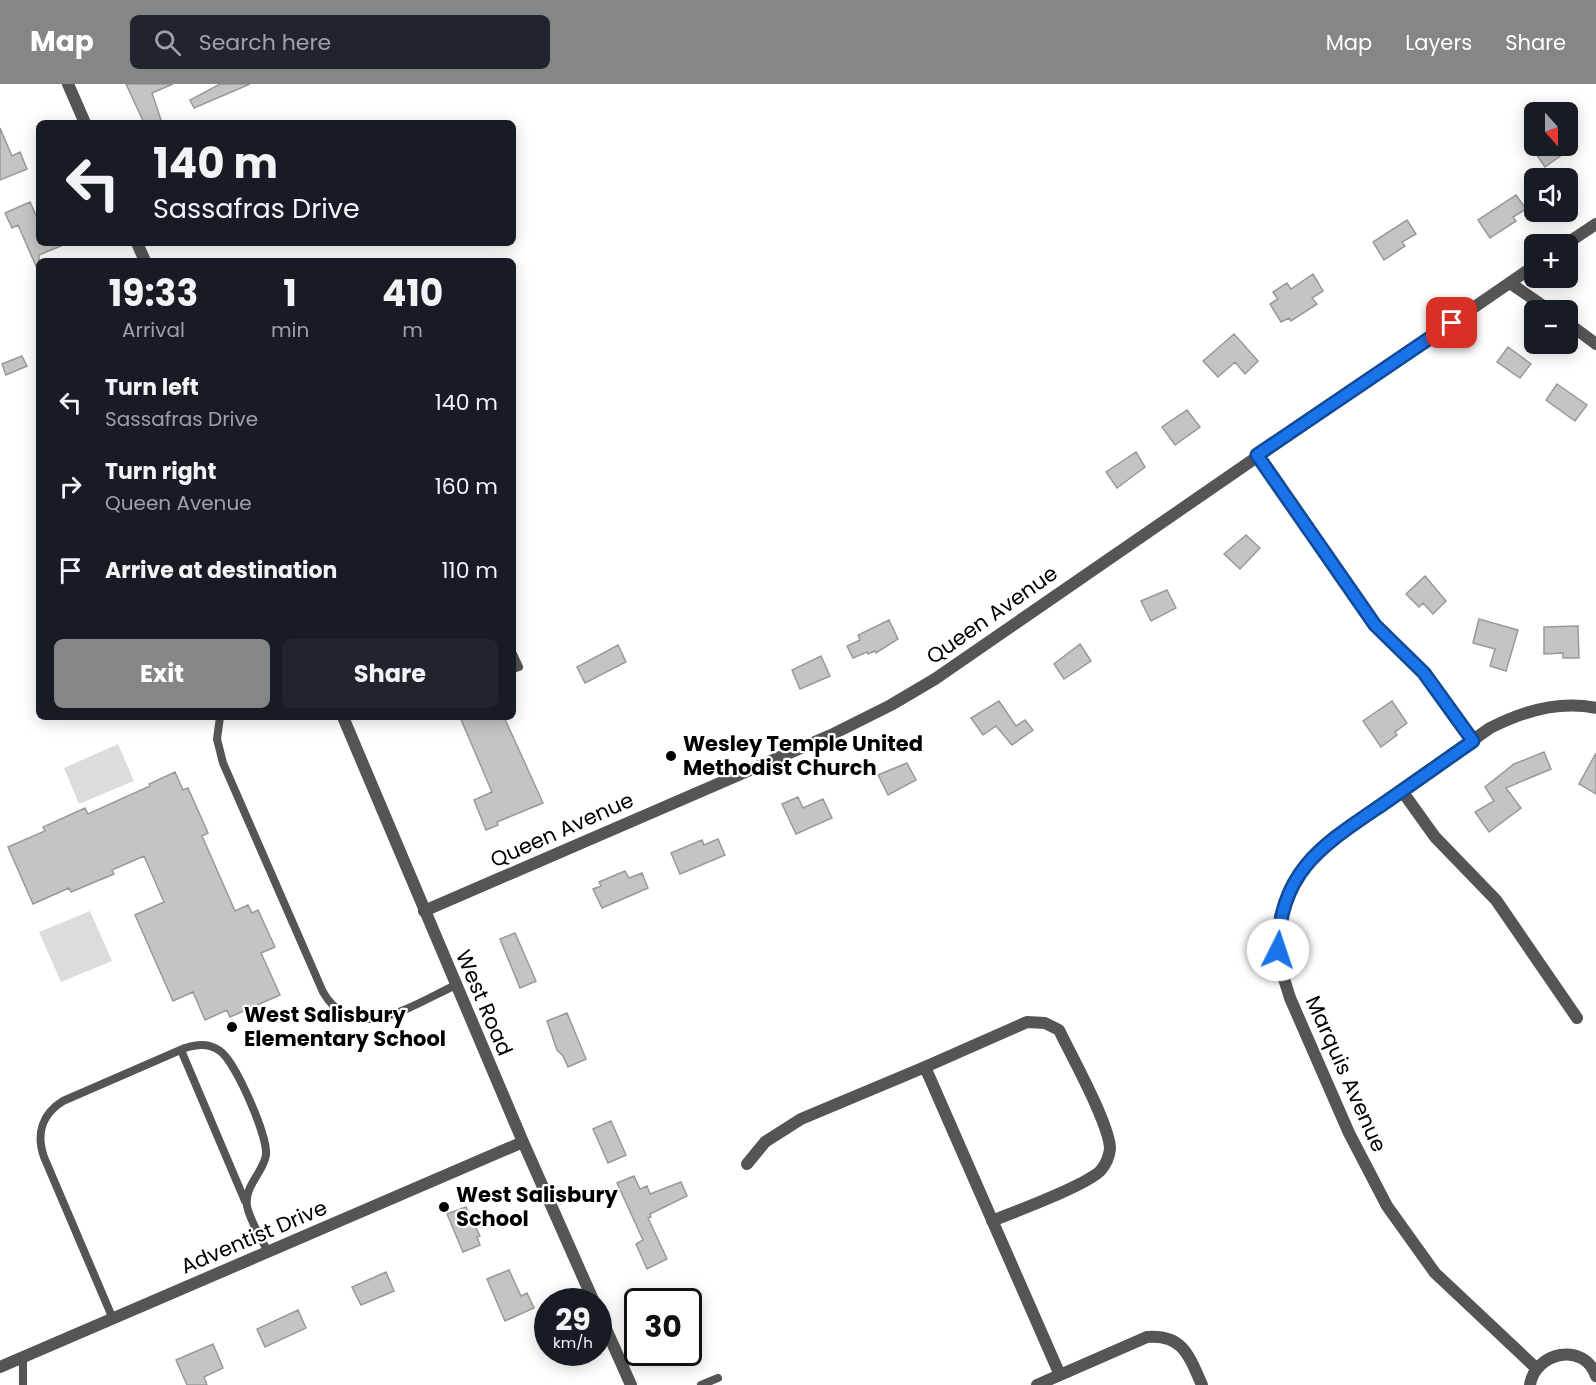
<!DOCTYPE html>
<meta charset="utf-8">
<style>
body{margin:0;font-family:Poppins,sans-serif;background:#20242c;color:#f1f3f6;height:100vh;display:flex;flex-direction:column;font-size:22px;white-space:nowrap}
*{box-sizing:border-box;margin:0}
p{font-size:20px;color:#9ea1a6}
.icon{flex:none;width:33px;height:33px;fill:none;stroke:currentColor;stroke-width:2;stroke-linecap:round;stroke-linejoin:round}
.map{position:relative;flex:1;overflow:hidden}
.side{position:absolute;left:36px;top:174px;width:480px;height:462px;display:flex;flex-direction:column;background:#171b24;border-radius:9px;box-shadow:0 3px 15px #0003}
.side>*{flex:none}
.banner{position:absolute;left:36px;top:36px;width:480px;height:126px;border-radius:9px;box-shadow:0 3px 15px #0003;background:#171b24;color:#f1f3f6;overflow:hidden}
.needle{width:39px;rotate:159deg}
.buttons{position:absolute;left:1524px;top:18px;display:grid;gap:12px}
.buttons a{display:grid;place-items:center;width:54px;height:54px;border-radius:9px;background:#171b24;box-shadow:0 3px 15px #0003;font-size:30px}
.speed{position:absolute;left:534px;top:1204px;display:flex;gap:12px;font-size:30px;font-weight:700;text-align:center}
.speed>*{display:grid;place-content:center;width:78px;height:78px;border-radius:50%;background:#171b24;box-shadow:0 3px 15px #0003;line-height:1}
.speed small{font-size:15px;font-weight:400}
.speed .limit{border:3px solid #111;border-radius:9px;background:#fff;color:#111}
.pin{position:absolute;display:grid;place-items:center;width:51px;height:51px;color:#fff;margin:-26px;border-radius:12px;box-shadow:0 3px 9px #0006}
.me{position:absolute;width:66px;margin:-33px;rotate:4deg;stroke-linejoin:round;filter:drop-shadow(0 0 4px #0008)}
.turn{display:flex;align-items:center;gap:21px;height:126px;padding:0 18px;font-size:27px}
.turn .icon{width:78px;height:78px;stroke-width:2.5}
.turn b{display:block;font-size:42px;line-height:51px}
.eta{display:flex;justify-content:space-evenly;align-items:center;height:102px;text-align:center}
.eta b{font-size:36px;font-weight:700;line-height:42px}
.button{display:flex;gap:12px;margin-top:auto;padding:12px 18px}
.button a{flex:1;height:69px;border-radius:9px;background:#858687;color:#fff;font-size:24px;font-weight:700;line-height:69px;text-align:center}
.button a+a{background:#20242c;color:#f1f3f6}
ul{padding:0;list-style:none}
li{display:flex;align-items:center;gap:18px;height:84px;padding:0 18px}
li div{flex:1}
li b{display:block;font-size:22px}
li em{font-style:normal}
header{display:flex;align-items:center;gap:36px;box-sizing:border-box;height:84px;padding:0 30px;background:#858687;color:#fff}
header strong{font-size:28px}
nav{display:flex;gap:33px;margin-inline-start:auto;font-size:21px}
.search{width:420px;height:54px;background:#20242c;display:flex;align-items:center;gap:15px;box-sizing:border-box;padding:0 21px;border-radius:9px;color:#9ea1a6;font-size:22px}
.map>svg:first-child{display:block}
</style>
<header>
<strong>Map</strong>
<div class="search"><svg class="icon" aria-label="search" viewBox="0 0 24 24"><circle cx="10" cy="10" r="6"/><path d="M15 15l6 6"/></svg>Search here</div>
<nav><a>Map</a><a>Layers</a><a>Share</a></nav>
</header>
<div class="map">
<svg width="1596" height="1301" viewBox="0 0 1596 1301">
<rect width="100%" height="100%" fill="#fff"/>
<path fill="#dcdcdc" d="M118,660L134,697L79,720L64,684Z
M90,827L112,877L61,898L39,848Z"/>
<path fill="#c4c4c4" stroke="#999" stroke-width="1.5" d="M126,0H173L152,9L162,39H144Z
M220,0H250L194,24L190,16Z
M0,44L12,72L20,68L27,85L0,96Z
M1542,62H1558L1563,70L1545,83L1534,67Z
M1516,111L1526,125L1513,133L1516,137L1490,154L1478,136Z
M30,118L39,138V159H68L39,171V189L18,141L12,144L5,129Z
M1407,136L1416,150L1402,158L1405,162L1384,176L1373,158Z
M1313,190L1323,207L1312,214L1317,220L1291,237L1289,234L1281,238L1270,220L1278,215L1273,208L1287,199L1291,205Z
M1234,250L1258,277L1245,290L1235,278L1218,293L1203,277Z
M1508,263L1531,280L1520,294L1497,278Z
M22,272L27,282L6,291L2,280Z
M1557,300L1587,321L1575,337L1546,316Z
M1187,326L1200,343L1175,361L1162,343Z
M1136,368L1145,383L1117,404L1106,388Z
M1246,451L1260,464L1240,485L1224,470Z
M1425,492L1446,517L1433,530L1423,519L1419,523L1406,510Z
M1167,506L1176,524L1151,537L1141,517Z
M1479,535L1518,546L1506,587L1490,582L1495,565L1473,559Z
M889,536L898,555L876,569L875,567L868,570L867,568L853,574L847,562L860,556L858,551Z
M1578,542L1579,574H1563V569L1544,570V543Z
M1080,560L1091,577L1064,595L1054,580Z
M618,561L626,578L585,599L577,583Z
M821,572L830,592L800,605L792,586Z
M999,617L1016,642L1025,636L1033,646L1012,661L996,642L983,651L971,634Z
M1392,617L1407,639L1395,648L1397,651L1381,663L1363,637Z
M460,633H504L543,719L497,738L498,741L486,746L474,716L492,708Z
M1544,668L1551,685L1506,704L1521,724L1489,748L1475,728L1494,717L1485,703L1514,680Z
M1596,669V710L1579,700Z
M907,679L916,696L888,711L878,691Z
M175,688L183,706L188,704L208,749L202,752L235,827L248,821L252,829L258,826L275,863L261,869L280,911L230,933L227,926L205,936L193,908L173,917L135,831L164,818L144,772L112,786L114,790L71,808L69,804L33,820L8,763L45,747L43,743L85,724L88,730L150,702L149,700Z
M798,713L803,724L823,715L832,734L796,750L782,720Z
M718,755L725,771L680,790L671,769L702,756L704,761Z
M625,787L629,794L642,789L648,804L602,824L593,805L601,802L599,798Z
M515,849L536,897L520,904L500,855Z
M567,929L586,975L568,983L563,972L557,966L547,937Z
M611,1037L626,1071L608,1079L593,1045Z
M634,1092L640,1105L647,1102L650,1110L681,1098L687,1112L650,1130L651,1133L648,1134L667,1175L647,1185L636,1160L643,1156L617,1099Z
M466,1123L480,1152L477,1153L480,1161L463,1168L447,1130Z
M509,1186L521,1212L527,1209L534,1224L505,1237L487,1195Z
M386,1188L394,1207L361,1221L352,1203Z
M298,1226L306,1244L265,1263L257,1245Z
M213,1260L223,1284L204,1293L207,1301H187L176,1276Z"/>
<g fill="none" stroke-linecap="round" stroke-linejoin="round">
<path stroke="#555" stroke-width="8" d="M513,570L519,583L513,585
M220,633L217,655L223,679L323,908C355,963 414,920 456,901
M181,966L245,1117
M113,1235L44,1073C36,1050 42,1030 63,1017L185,964C198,960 209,959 220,967C235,977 268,1052 266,1071C263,1089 244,1102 247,1122C250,1137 261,1154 268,1168
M23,1301V1274
M701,1301L718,1294"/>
<path stroke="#555" stroke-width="12" d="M68,0L85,39
M137,159L145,177
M1566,160L1596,140
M1510,199L1549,226
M1568,239L1596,260
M1257,371L1375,541L1424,589L1473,657
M343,633L523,1058L594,1218
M1402,707L1435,753L1496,816L1577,934
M424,827L831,651L891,621L935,595L1534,182
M925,983L1027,938L1045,939L1059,946C1071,971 1110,1041 1110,1065C1109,1073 1106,1080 1101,1086C1088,1101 1014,1128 992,1137
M747,1080L765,1058L801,1035L925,983L1060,1291
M598,1227L631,1301
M0,1283L523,1058
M1536,1284L1435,1189L1387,1122L1349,1049L1290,914L1280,882L1278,866L1280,833L1285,817L1300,788L1310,775L1334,753L1490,644C1523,627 1559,616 1596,624
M1037,1301L1147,1253C1183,1250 1189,1272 1202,1301
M1530,1301C1535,1268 1584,1257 1596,1292"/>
</g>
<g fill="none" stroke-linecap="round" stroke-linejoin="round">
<defs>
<path id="route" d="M1278,866C1279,785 1326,759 1386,718C1415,698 1444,677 1473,657L1424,589L1375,541L1257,371L1452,239"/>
</defs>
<use href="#route" stroke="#114b97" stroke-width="15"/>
<use href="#route" stroke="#1a73e8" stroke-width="10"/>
</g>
<g fill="#000" stroke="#fff" stroke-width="2">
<circle cx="671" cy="672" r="6"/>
<circle cx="232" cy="943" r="6"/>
<circle cx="444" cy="1123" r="6"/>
</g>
<g text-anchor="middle" stroke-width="4.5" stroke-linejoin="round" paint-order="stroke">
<g font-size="21" fill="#000" stroke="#fff">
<text transform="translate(992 531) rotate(-35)" y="7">Queen Avenue</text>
<text transform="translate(562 746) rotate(-24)" y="7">Queen Avenue</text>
<text transform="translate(484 919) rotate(67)" y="7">West Road</text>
<text transform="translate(1346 990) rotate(66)" y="7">Marquis Avenue</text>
<text transform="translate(254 1153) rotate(-23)" y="7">Adventist Drive</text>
</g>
<g font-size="21" font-weight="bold" fill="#000" stroke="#fff" text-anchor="start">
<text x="683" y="667">Wesley Temple United<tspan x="683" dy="24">Methodist Church</tspan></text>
<text x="244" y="938">West Salisbury<tspan x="244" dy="24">Elementary School</tspan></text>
<text x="456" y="1118">West Salisbury<tspan x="456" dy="24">School</tspan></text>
</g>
</g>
</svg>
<div class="buttons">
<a><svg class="needle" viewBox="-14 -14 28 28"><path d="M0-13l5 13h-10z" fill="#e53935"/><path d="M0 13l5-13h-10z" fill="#9ea1a6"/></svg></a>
<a><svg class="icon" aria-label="sound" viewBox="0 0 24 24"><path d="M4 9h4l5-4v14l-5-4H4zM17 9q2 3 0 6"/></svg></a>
<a>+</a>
<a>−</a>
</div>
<div class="speed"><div>29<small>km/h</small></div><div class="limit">30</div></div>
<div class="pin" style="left:1452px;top:239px;background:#d93025"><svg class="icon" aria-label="arrive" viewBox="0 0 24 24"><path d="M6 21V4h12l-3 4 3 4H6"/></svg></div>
<svg class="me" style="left:1278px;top:866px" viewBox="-20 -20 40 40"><circle r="19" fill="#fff"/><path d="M0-13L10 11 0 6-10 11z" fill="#1a73e8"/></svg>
<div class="banner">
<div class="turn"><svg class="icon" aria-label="left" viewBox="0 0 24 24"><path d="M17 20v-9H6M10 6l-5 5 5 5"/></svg><div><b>140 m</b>Sassafras Drive</div></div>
</div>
<section class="side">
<div class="eta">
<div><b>19:33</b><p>Arrival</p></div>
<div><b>1</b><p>min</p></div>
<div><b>410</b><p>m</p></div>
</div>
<ul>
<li><svg class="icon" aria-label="left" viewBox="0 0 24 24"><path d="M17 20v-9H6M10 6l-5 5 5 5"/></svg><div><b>Turn left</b><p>Sassafras Drive</p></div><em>140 m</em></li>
<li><svg class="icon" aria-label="right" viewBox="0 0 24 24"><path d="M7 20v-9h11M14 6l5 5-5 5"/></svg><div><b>Turn right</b><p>Queen Avenue</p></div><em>160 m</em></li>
<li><svg class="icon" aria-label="arrive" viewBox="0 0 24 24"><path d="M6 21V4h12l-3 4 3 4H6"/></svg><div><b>Arrive at destination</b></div><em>110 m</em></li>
</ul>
<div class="button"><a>Exit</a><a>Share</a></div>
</section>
</div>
